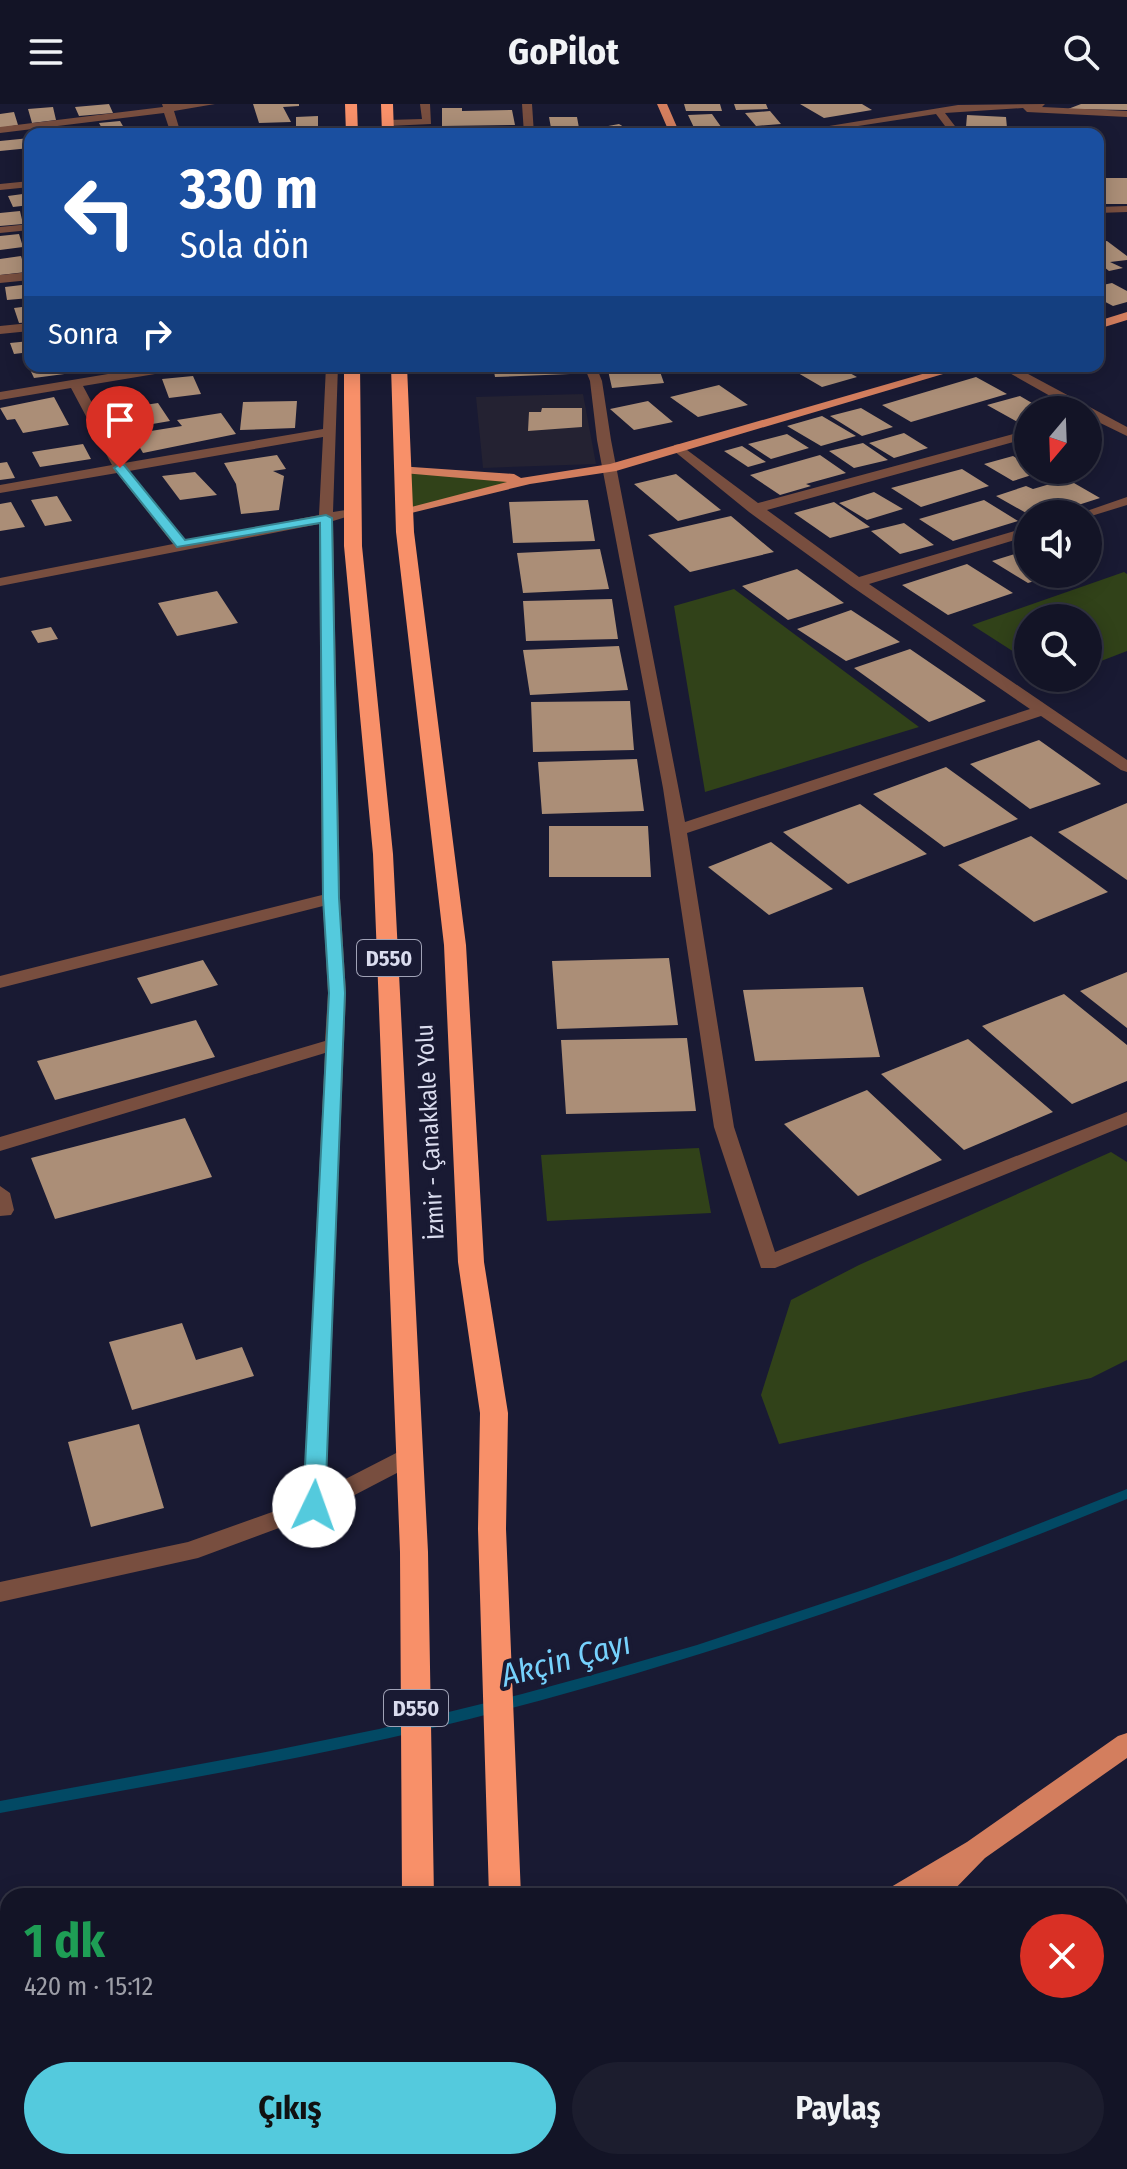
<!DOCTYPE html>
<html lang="tr">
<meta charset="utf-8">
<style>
body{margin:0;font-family:"Fira Sans Condensed",sans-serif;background:#1c1d2e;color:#f1f3f6;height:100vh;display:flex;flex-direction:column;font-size:30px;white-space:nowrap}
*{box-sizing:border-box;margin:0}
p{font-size:26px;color:#9d9ea7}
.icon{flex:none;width:44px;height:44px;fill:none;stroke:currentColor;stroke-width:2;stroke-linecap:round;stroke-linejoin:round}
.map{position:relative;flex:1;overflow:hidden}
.panel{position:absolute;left:0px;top:1784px;width:1128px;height:282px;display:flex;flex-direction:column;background:#131426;border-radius:24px 24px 0 0;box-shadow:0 4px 20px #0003,0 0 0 2px #323343}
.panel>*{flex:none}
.top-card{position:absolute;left:24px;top:24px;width:1080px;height:244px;border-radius:16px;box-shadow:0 4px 20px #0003,0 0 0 2px #323343;background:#1a4fa0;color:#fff;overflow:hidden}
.needle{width:52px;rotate:199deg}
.controls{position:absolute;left:1014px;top:292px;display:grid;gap:16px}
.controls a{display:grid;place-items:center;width:88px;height:88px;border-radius:50%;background:#131426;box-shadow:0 4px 20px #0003,0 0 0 2px #323343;font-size:40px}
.pin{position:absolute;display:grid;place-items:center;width:68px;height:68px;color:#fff;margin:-82px -34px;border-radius:50% 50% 50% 0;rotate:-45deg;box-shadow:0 0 8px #0007}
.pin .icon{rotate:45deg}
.me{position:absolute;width:88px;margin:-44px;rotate:3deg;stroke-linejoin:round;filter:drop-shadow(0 0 6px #0008)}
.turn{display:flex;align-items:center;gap:28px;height:168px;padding:0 24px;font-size:36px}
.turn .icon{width:104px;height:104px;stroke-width:2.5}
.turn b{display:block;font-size:56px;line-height:68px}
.then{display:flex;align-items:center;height:76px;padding:0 24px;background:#0003;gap:16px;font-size:30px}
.round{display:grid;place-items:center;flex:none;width:84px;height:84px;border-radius:42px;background:#1c1d2e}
.head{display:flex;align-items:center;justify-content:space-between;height:136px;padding:0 24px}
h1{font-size:48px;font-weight:700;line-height:60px;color:#1e9e55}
.button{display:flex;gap:16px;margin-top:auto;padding:16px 24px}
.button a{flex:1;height:92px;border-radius:48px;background:#54cadd;color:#111;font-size:32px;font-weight:700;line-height:92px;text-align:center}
.button a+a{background:#1c1d2e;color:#f1f3f6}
header{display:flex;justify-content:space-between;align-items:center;height:104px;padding:0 24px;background:#131426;font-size:36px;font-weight:700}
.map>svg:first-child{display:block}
</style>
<header><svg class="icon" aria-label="menu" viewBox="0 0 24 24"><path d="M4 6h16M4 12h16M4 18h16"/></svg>GoPilot<svg class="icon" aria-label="search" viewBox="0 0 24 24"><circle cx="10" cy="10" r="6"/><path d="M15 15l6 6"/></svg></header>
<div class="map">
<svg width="1127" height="2065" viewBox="0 0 1127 2065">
<rect width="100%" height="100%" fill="#191a33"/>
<path fill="#242232" d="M583,290L596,360L483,364L476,293Z"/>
<path fill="#314219" d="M403,365L530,376L403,407Z
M1124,468L1127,470V547L1088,562V514H1028V557L972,521Z
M734,485L919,623L705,688L674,502Z
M699,1044L711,1109L547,1117L541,1051Z
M1111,1048L1127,1058V1256L1091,1274L779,1340L761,1291L791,1196L859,1161Z
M521,2058H668L663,2065H522Z"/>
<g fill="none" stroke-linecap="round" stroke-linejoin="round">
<path fill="#024964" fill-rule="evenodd" d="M1127,1385V1395C901,1488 671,1566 433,1624C290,1658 145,1682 0,1709V1697L271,1647L379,1625L522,1590L610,1566L697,1541L866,1485L952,1454Z"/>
</g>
<path fill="#ab8e77" d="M109,0L113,9L79,12L75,3Z
M253,0H299V2L283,3L291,18L259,19Z
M684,0H720L722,7H686Z
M734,0H766L768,5L736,6Z
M800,0H862L872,6L824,14Z
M1081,0H1127V6L1068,5Z
M53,3L56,16L32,19L28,5Z
M442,4H462V7L512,6L515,21L442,22Z
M770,7L781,20L756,22L745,9Z
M14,8L18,21L0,24V10Z
M712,10L724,27L697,30L688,11Z
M967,11L1006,13L1007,24L966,23Z
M318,12V23H296V13Z
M549,13H577L579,24H551Z
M120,17L127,29L105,30L99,19Z
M619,20L629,26L624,27L630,30H600L592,25Z
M296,23L297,30H262L259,26Z
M515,25L516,30H462L461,26Z
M30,34V44L0,47V37Z
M1098,74H1127V100H1101Z
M30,89V101L13,103L8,92Z
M20,107L23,120L0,122V109Z
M19,130L23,143L0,146V132Z
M1107,137L1127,152V156L1110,158L1123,164L1109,167L1098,158V138Z
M21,152L26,168L0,171V155Z
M1112,179L1127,187V198L1113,202L1098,194V182Z
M30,180V194L7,196L5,183Z
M30,202V218L19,219L14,204Z
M30,237V248L14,250L10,239Z
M26,257H30V262H69L72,269L34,274Z
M493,262H568L570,270L495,273Z
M607,262H658L664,279L612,284Z
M786,262H837L857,273L822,283Z
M193,272L201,290L169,294L162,275Z
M976,273L1007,290L911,318L882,301Z
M719,281L748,301L698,313L670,293Z
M1020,292L1044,306H1028V320L1023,321L987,301Z
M54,293L69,321L23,329L15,315L7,316L0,304Z
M297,297L295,324L240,326L243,298Z
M648,297L673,318L634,326L610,305Z
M158,299L170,317L129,324L118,305Z
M542,304H582V323L528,327L529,308H541Z
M861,304L893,323L862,332L830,312Z
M221,309L236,330L143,349L132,330L182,322L177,316Z
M822,312L856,332L821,342L787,322Z
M904,329L928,344L894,354L869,339Z
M787,330L809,344L771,355L748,340Z
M863,339L888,356L854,364L829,347Z
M83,340L91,355L40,363L32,348Z
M742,342L766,358L748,363L724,347Z
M277,351L286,365L273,367L284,372L279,406L241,410L236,380L224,359Z
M820,351L846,369L806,380L811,382L780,391L750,371Z
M1013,352L1028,361V366L1041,368L1013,377L984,360Z
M7,358L15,374L0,376V359Z
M962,365L989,382L921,403L891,384Z
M195,368L217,391L180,396L162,372Z
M676,370L721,406L678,417L634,380Z
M1067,375L1100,394L1050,410H1028L996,392L1026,382L1033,385Z
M874,388L903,405L867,416L839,399Z
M57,392L72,417L45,422L31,396Z
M588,396L595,437L513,439L509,398Z
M984,396L1018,417L953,437L919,415Z
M11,398L25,423L0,427V400Z
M834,398L870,423L830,434L794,409Z
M731,412L774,448L690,468L648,431Z
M904,419L934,441L900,450L871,427Z
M600,445L609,485L523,489L517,449Z
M1028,446V470L1054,471L1028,479L992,457Z
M967,460L1013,489L948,511L902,481Z
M797,465L844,499L788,516L742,482Z
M217,487L238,519L177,532L158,499Z
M612,495L618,535L526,537L523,497Z
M851,506L900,538L846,557L797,525Z
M51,523L58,535L38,539L31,527Z
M619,542L628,586L530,591L523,546Z
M910,545L986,597L929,618L854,564Z
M630,597L634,646L533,648L531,598Z
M1039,636L1101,680L1030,705L970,660Z
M637,655L644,707L542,710L538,658Z
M946,663L1018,715L944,743L873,690Z
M1127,699V776L1058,728Z
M860,700L927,750L848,780L783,728Z
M549,722H648L651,773H549Z
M1031,732L1108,788L1034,818L958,761Z
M771,738L833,785L769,811L708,763Z
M669,854L678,921L557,925L552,857Z
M203,856L218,881L151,900L137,874Z
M1127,868V924L1080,887Z
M863,883L880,953L755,957L743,886Z
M1064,890L1127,941V977L1072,1000L982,922Z
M196,916L215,953L55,996L37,957Z
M687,934L696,1007L566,1010L561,936Z
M968,935L1053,1008L964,1046L881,970Z
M867,986L942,1056L858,1092L784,1020Z
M185,1014L212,1073L55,1115L31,1054Z
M182,1219L196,1256L242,1243L254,1272L132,1306L109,1238Z
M139,1320L164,1404L91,1423L68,1338Z"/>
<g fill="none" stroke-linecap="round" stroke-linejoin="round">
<path fill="#784e3f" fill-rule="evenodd" d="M162,0H215L174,7L181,30H171L164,9L0,29V23L163,3Z
M420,0H430L431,20L388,22L383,19L388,16L422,15Z
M522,0H532L534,30H524Z
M1045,0L1042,3L1127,7V13L1027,8L1023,4L945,9L961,30H951L936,10L806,30H780L958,1Z
M30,77V83L0,86V80Z
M1127,102V108L1098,109V103Z
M30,120V126L0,129V123Z
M30,168V176L0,179V171Z
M30,219V227L0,230V222Z
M156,262H185L179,266L83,282L124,359L323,325L326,262H338L333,408L352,405L359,409L333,417L340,794L346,889L326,1385L402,1346L410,1343L418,1346L422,1352L418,1358L322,1408L198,1454L0,1498V1478L188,1438L303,1397L325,949L0,1047V1033L325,937L328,889L323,802L0,884V872L322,791L319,420L0,482V474L173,440L117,369L0,389V381L112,361L71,284L0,296V288ZM323,333L319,411L186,437L129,367Z
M584,262H596L602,277L611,336L685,718L1030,605L851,482L749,408L674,347V341L679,340L758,399L1028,326V334L767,406L859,473L1028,423V432L869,480L1127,656V668L1121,666L1041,612L687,729L734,1023L775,1148L1127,1008V1021L775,1164H761L714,1023L663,684L597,336L590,277Z
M997,262H1013L1127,323V332L1088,313V306H1075Z
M1127,393V401L1088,413V410H1078Z
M0,1082L10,1089L14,1106L11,1111L0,1112Z"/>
<path fill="#d37e5e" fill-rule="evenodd" d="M657,0H667L680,30H670Z
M1127,208V216L1098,225V217Z
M950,262H970L616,367L530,380L403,411L396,407L507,378L403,369L396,365L398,362L514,370L521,374L610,360Z
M1127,1629V1654L985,1754L948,1792H887L891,1783L967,1738L1118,1632Z
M651,2058H683L680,2065H648Z"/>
<path fill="#f89069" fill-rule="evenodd" d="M345,0H357L358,30H346Z
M381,0H393L394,30H382Z
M344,262H360L362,442L393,750L428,1448L434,1792H402L400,1448L373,750L344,442Z
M391,262H407L414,428L466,841L484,1158L508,1309L506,1425L521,1792H489L478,1425L480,1309L458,1158L444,841L396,428Z
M395,2058H431L430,2065H394Z
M503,2058H539L540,2065H504Z"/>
</g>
<path fill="#54cadd" stroke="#378390" stroke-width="2" d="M120,360L124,361L185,436L326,411L332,414L339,794L345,889L325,1402L322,1408L314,1411L306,1408L303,1402L329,889L323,794L320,419L177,443L114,364Z"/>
<g text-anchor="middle" stroke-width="8" stroke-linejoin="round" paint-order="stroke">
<g fill="#191a33" stroke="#a0a2b6" stroke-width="2">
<rect x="357" y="836" width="64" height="36" rx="6"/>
<rect x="384" y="1586" width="64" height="36" rx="6"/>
</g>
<g font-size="22" font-weight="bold" fill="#dadcee">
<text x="389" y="862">D550</text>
<text x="416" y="1612">D550</text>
</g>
<g font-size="24" fill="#dadcee" stroke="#191a33">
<text transform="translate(430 1028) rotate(-93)" y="8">İzmir - Çanakkale Yolu</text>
</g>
<g font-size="32" font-style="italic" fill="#76d1fc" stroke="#191a33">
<text transform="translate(566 1555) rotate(-15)" y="11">Akçin Çayı</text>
</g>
</g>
</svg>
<div class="controls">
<a><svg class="needle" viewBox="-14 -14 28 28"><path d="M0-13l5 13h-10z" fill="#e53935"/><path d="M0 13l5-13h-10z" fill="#9d9ea7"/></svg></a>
<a><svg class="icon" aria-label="sound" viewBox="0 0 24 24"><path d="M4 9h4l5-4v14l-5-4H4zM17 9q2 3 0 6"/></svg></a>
<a><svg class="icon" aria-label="search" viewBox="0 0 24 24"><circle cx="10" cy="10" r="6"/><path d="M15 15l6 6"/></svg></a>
</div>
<div class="pin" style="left:120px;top:364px;background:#d93025"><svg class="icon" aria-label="arrive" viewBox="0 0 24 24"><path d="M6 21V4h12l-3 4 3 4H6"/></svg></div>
<svg class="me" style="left:314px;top:1402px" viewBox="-20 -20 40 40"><circle r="19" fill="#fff"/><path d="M0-13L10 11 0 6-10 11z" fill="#54cadd"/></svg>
<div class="top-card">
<div class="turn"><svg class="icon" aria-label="left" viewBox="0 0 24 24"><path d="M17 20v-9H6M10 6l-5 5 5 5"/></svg><div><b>330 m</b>Sola dön</div></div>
<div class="then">Sonra<svg class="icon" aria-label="right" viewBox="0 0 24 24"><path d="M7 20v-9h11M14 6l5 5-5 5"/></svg></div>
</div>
<section class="panel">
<div class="head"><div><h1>1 dk</h1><p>420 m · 15:12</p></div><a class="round" style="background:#d93025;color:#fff"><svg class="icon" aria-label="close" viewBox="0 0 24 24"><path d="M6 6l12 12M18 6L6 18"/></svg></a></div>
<div class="button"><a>Çıkış</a><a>Paylaş</a></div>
</section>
</div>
